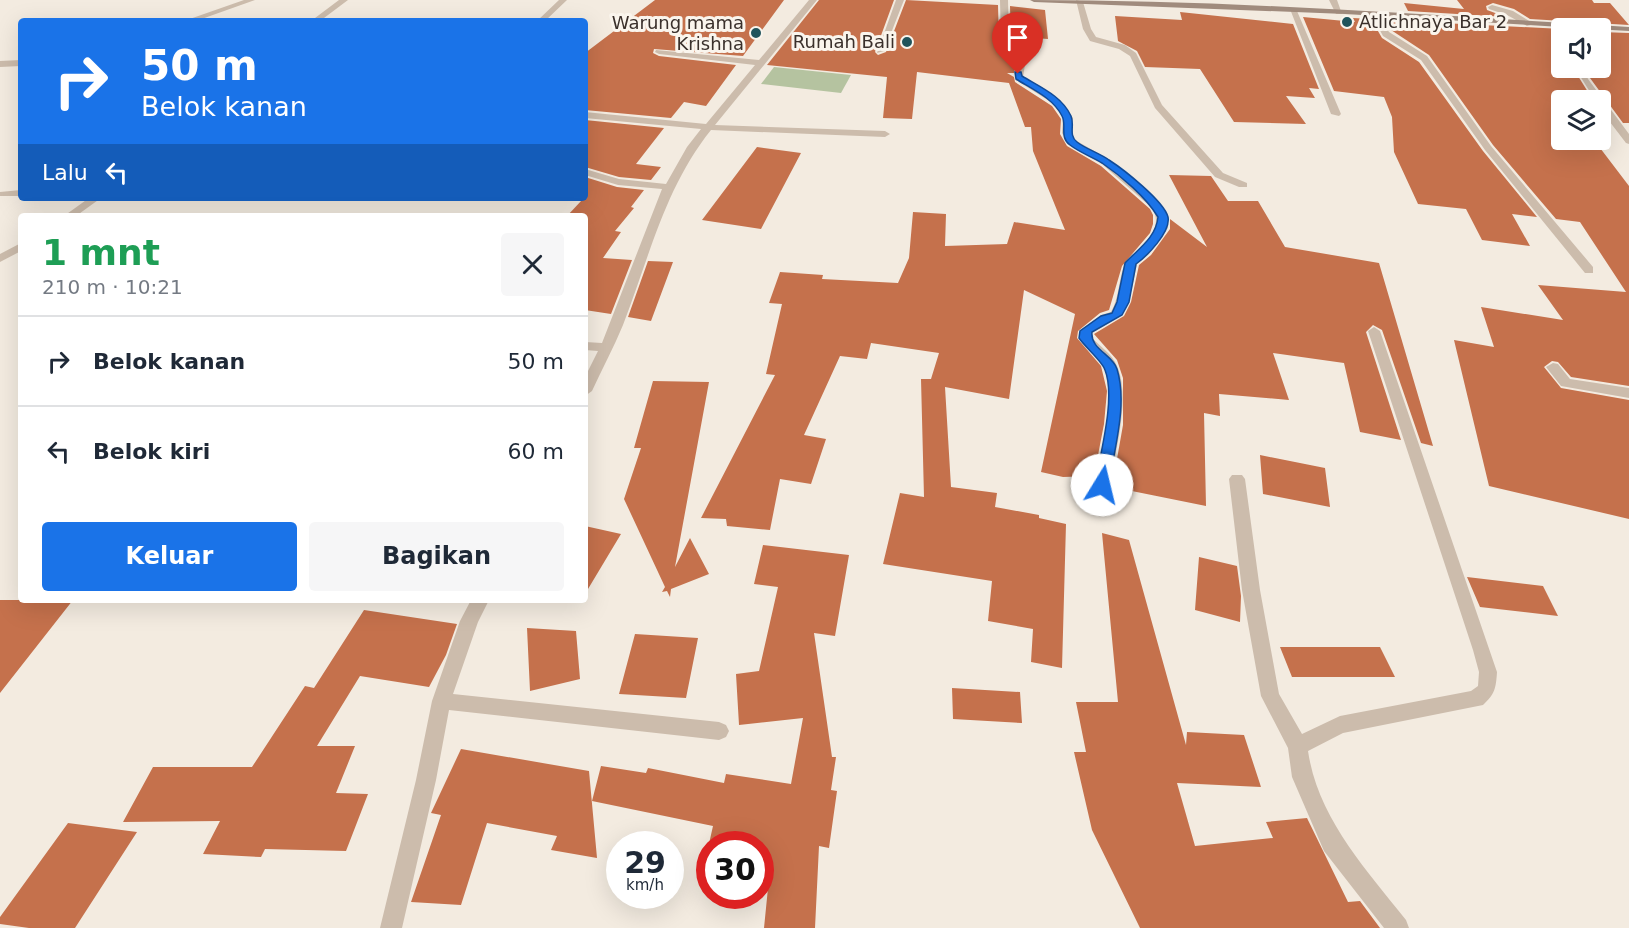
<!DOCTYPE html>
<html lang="id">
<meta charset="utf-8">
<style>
body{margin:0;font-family:"DejaVu Sans",sans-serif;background:#f6f6f7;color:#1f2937;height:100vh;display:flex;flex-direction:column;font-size:22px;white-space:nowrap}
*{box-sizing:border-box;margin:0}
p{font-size:20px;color:#747a83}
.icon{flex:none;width:33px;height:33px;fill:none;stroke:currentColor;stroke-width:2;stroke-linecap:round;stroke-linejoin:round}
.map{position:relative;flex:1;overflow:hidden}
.sheet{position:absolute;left:18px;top:213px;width:570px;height:390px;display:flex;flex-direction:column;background:#fff;border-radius:6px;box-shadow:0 6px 24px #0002}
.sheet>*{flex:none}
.banner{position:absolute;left:18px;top:18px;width:570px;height:183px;border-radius:6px;box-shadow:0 6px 24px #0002;background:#1a73e8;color:#fff;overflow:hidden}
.controls{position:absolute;left:1551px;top:18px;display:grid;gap:12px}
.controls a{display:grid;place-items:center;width:60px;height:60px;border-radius:6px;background:#fff;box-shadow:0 6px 24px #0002;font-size:30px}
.speed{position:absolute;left:606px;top:831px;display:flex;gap:12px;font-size:30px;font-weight:700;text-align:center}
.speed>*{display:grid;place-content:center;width:78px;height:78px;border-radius:50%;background:#fff;box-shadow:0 6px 24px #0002;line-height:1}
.speed small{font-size:15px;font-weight:400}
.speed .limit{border:9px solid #d22;background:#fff;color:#111}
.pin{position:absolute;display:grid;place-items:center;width:51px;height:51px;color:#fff;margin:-62px -26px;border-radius:50% 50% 50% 0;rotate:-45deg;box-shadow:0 0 6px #0007}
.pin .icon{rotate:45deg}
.me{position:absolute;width:66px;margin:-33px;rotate:9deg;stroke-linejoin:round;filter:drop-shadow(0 0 4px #0008)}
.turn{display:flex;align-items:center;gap:21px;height:126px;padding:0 24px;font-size:27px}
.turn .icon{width:78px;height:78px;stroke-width:2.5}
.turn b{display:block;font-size:42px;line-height:51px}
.then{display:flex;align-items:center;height:57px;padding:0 24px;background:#0003;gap:12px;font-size:22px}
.round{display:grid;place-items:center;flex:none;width:63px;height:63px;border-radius:6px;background:#f6f6f7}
.overview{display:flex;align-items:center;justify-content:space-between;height:102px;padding:0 24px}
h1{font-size:36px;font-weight:600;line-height:45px;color:#1e9e55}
.primary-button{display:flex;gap:12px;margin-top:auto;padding:12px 24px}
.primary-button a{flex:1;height:69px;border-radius:6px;background:#1a73e8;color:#fff;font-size:24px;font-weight:600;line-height:69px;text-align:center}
.primary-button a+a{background:#f6f6f7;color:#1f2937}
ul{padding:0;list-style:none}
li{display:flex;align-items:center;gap:18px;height:90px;padding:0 24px;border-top:2px solid #e0e1e3}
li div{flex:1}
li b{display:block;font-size:22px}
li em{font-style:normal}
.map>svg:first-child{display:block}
</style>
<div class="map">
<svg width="1629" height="928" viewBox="0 0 1629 928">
<rect width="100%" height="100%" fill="#f3ebe0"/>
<path fill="#b5c3a0" d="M774,67L851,75L841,93L761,84Z"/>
<path fill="#c5714c" d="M655,0H784L743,56L654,49L653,53L659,56L736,65L706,106L684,102L671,118L585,110V53Z
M819,0H894L875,52L878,55L886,52L906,0L998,5L999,43L1017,54L1014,73H1007L1014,77L1015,82L1052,106L1061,119L1060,134L1067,146L1101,166L1150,209L1153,215V224L1150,233L1122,266L1109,310L1100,313L1078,331L1077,338L1101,366L1107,391L1104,424L1094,476L1063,477L1041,472L1075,314L1024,290L1009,399L945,387L951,487L997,493L995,507L1039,515V518L1066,524L1062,668L1031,662L1033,629L988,621L992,581L883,564L900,493L924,497L921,379H931L939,353L871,343L867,359L840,356L804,435L826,439L811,484L780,479L770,530L727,526L726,519L701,518L775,375L766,374L782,304L769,303L780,272L823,275L822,279L898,283L909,258L913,212L946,214L945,246L1007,244L1014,222L1065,230L1033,151L1031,127H1025L1009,83L917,72L912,119L883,118L887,77L767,65Z
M1457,0H1592L1594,3H1610L1629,25L1530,19L1514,9L1493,3L1486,6L1487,10L1506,17L1408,11L1404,3L1464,9Z
M1010,6L1045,10L1048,39L1021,37L1019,45L1011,41Z
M1180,12L1293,24L1319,89L1309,88L1315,98L1286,96L1306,124L1234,122L1200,69L1145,67L1137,51L1118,41L1115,16L1182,20Z
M1303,17L1355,22L1353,18L1371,19L1382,38L1419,62L1483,151L1537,217L1512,214L1530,246L1482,240L1466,209L1418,204L1394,152L1392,117L1384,97L1334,91Z
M1384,20L1562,29V68H1573L1593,100H1562V140H1594L1629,186V386L1571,377L1558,362L1552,361L1544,367L1561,388L1629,400V519L1489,486L1454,340L1494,347L1481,307L1563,320L1538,285L1626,292L1580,222L1556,219L1493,145L1429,55L1391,30Z
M1600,32L1629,33V123H1623L1590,78L1585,68H1600Z
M585,120L664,128L636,164L661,167L651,180L619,177L585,167Z
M757,147L801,153L761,229L702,220Z
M1169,175L1211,176L1228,201H1258L1285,247L1379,263L1433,446L1421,443L1382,330L1373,325L1366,332L1401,440L1360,432L1344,363L1273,353L1289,400L1219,394L1220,416L1204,413L1206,506L1112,487L1123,425V378L1117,360L1094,334L1124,316L1131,302L1139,265L1151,255L1170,229V219L1207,247Z
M585,177L617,187L644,190L631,207L634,208L615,231L621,232L603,258L632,260L611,314L585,310V216H567L582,200L566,198H585Z
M648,261L673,262L651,321L628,317Z
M653,381L709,382L675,567L690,538L709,574L671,589L670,597L667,591L662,592L665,587L624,499L641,448H634Z
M1260,455L1325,468L1330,507L1263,494Z
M585,526L621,534L585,594Z
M1102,533L1129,540L1186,745L1187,732L1244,735L1261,787L1177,783L1195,846L1273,838L1266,822L1307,818L1348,902L1360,901L1380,928H1140L1092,830L1074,752H1086L1076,702H1118Z
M763,545L849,555L835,636L814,633L832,757H836L831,790L837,791L829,848L819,846L815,928H764L770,868L760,866V844H710V858L706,857L713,826L592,801L601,766L646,773L648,768L724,783L726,774L791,784L803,718L739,725L736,674L759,671L778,587L754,584Z
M1199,557L1237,566L1241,596L1240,622L1195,610Z
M1467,577L1543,586L1558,616L1480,607Z
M0,600H73L0,693Z
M364,610L457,624L446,655L429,687L360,676L317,746H355L336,793L368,794L346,851L265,849L261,857L203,854L220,821L123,822L153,767H252L305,686L314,688Z
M527,628L576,631L580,679L530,691Z
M635,634L698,638L686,698L619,694Z
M1280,647H1380L1395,677H1292Z
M952,688L1020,692L1022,723L953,719Z
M461,749L589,771L597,858L551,850L557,836L487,823L461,905L411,902L441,815L431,813Z
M68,823L137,832L75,928H29L0,924V917Z"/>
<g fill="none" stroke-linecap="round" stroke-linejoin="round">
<path fill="#ccbcac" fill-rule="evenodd" d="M559,0H567L545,21H537Z
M1492,5L1513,11L1534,24L1527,26L1507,15L1489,9L1488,7Z"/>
<path fill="#ccbcac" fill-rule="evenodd" d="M244,0H255L196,21H184Z
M339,0H348L320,21H311Z
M809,0H817L715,125L885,131L890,134L885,137L711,130C665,187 649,258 623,325C614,347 602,369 592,391L585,396V377L598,351L585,350V342L602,343L662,189L618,185L585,175V169L619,179L666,184L687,147L701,129L585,118V112L706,124L755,65L659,54L655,52L656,50L759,60Z
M896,0H904L884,51L877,53Z
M1000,0H1008L1009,42L1027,52L1023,77L1060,100L1073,118L1072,133L1075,140L1110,160L1160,204L1168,217V228L1149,254L1137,264L1129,302L1122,315L1092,333V338C1101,347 1112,354 1117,366C1131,397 1115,452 1110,485L1107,489H1097L1094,485C1100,454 1118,393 1103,365C1098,354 1085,347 1079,337L1080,331L1101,315L1111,312C1120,297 1119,273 1126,262C1129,257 1137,254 1141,249C1151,236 1162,224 1152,208L1102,164L1068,144L1062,133L1063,118L1054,104L1016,80L1019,53L1001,43Z
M1076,0L1083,2L1091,29L1096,37L1125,45L1136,53L1162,105L1223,173L1247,183V187H1239L1215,177L1155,108L1130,56L1119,49L1090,41L1083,29Z
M1329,0H1337L1342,14H1336Z
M1290,9L1297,11L1341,114L1339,116L1331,114Z
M1370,12H1376L1389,32L1427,56L1491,146L1593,267V273H1585L1485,150L1421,60L1383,36Z
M21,60V66L0,67V61Z
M1575,68H1583L1588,79L1629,134V144L1626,143L1600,109V100H1595Z
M21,190V196H0V192Z
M89,198H101L76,216H64Z
M21,243V251L0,262V254Z
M1374,327L1380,331L1497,672C1496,688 1495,694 1483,705L1343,733L1308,751C1318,818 1365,868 1406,920L1409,928H1384L1324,851L1292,777L1288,748L1261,696L1242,590L1229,479L1232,475H1242L1245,479L1260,590L1279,694L1302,734L1340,716L1471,691L1478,686L1479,672L1473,650L1368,331Z
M1553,363L1558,364L1570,379L1629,388V398L1561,386L1546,367Z
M471,600H489L478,622L453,694L719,722L726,725L729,731L726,737L719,740L449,710L436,780L402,928H380L416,780L432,701L460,621Z"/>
<path fill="#a08b7d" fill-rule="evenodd" d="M1030,0C1230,0 1430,15 1629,27V31L1345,14L1034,2Z"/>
</g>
<path fill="#1a73e8" stroke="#114b97" stroke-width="1.5" d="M1015,72H1021L1022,76C1040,87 1062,96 1071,116C1075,125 1068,135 1077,142C1086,149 1099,153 1109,160C1123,169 1164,201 1168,217C1171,232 1147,256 1136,264L1129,302L1122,315L1092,332C1090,349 1113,355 1117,369C1128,405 1114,448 1109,485L1102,490L1095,485C1100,454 1116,398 1105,370C1103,362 1085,347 1079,338L1080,331L1101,316L1112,313L1117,302L1125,263C1138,249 1156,238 1158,217C1146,197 1121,176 1102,163C1092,157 1079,152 1070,145C1059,137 1067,125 1062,116C1053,98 1032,89 1016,79Z"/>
<g fill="#20545c" stroke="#faf5ed" stroke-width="2">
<circle cx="1347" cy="22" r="6"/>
<circle cx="756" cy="33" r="6"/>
<circle cx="907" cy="42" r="6"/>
</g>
<g text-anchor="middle" stroke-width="6" stroke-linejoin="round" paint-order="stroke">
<g font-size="18" fill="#3a302b" stroke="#faf5ed" text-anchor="end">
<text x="1359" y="28" text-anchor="start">Atlichnaya Bar 2</text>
<text x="744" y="29">Warung mama<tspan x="744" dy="21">Krishna</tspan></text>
<text x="895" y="48">Rumah Bali</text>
</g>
</g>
</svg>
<div class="controls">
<a><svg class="icon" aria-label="sound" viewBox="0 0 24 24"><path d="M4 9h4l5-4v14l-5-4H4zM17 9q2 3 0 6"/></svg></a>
<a><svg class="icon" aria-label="layers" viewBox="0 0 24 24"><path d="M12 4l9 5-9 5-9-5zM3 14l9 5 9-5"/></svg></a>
</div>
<div class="speed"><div>29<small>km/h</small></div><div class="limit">30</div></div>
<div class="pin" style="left:1018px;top:74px;background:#d93025"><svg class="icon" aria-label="arrive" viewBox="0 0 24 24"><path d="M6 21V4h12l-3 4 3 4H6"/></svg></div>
<svg class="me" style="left:1102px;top:485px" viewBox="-20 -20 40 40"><circle r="19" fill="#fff"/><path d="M0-13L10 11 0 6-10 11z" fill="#1a73e8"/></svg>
<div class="banner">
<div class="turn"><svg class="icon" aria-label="right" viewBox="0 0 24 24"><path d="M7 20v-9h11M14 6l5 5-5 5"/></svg><div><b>50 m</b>Belok kanan</div></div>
<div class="then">Lalu<svg class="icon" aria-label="left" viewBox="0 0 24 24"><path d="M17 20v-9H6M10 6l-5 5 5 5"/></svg></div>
</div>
<section class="sheet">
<div class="overview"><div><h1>1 mnt</h1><p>210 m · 10:21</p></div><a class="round"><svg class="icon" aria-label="close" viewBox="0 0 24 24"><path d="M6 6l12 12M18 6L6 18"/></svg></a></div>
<ul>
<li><svg class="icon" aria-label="right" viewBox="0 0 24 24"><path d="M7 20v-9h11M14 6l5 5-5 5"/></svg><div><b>Belok kanan</b></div><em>50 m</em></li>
<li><svg class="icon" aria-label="left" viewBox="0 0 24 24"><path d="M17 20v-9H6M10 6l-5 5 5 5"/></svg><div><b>Belok kiri</b></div><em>60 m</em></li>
</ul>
<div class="primary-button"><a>Keluar</a><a>Bagikan</a></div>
</section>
</div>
